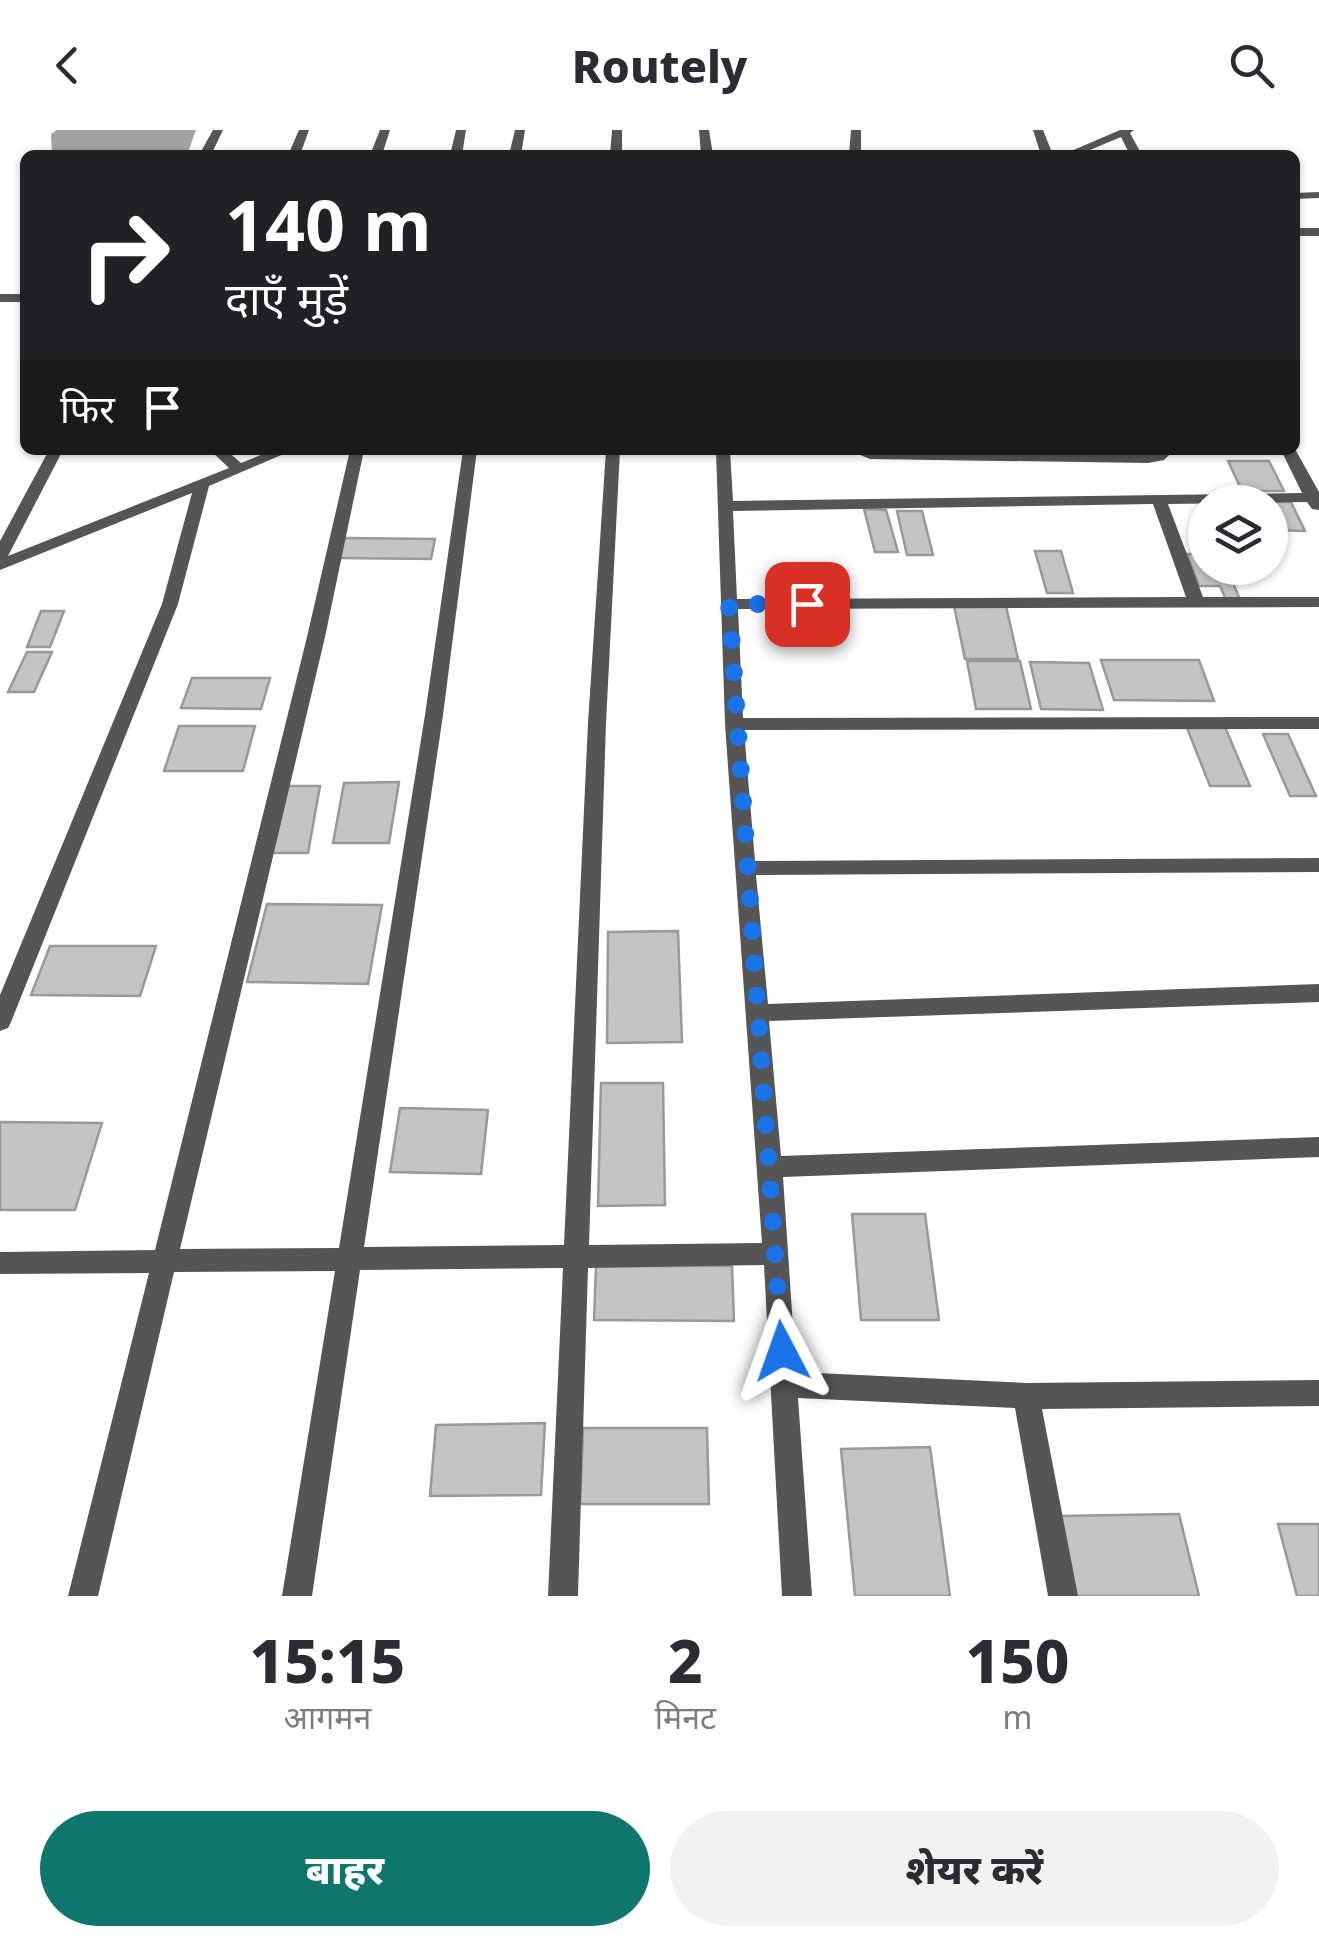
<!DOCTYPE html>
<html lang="hi">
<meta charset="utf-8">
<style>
body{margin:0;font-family:"Noto Sans","Noto Sans Devanagari",sans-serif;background:#f2f2f3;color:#2b2b33;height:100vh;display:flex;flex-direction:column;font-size:38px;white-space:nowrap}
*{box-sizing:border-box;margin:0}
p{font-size:32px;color:#7c7c81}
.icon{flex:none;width:55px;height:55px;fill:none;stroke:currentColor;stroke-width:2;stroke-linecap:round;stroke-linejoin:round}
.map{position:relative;height:1466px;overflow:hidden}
.panel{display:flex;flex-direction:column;background:#fff;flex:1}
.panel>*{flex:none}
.banner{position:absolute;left:20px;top:20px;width:1280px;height:305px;border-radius:15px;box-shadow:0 2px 8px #0004;background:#202124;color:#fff;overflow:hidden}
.buttons{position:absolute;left:1188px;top:355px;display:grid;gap:20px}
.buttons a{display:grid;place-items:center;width:100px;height:100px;border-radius:50%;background:#fff;box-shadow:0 2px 8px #0004;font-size:50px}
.pin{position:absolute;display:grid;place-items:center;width:85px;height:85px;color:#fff;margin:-42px;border-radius:20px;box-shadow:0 5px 15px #0006}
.me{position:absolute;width:110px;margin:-55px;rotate:356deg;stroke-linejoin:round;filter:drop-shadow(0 0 8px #0008)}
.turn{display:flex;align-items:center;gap:35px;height:210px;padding:0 40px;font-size:45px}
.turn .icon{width:130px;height:130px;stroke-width:2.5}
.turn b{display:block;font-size:70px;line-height:85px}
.then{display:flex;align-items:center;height:95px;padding:0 40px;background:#0003;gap:20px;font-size:38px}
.eta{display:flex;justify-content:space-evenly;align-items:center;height:170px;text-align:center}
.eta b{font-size:60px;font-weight:800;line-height:70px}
.button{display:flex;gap:20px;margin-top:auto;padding:20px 40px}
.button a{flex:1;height:115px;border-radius:60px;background:#0f766e;color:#fff;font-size:40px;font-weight:800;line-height:115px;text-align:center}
.button a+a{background:#f2f2f3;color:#2b2b33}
header{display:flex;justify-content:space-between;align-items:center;height:130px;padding:0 40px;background:#fff;font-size:45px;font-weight:800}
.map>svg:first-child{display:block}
</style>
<header><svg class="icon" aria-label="back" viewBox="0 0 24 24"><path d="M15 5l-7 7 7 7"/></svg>Routely<svg class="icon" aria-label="search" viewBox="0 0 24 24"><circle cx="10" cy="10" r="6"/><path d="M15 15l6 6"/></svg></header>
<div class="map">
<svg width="1319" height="1466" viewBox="0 0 1319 1466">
<rect width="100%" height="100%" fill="#fff"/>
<path fill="#a3a3a3" d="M57,0H196L187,25H52L51,4Z"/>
<path fill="#c4c4c4" stroke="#999" stroke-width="2.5" d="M1228,331H1269L1284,361H1242Z
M1250,372H1291L1305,401L1270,400V372Z
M864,379L886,380L898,422H875Z
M897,381H922L933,425H907Z
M344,408L435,409L431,429L338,428Z
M1035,421H1061L1073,463H1047Z
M1187,424H1205V438H1227L1241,472H1227L1220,456H1199Z
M954,476H1006L1018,529H965Z
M41,481H64L50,517H27Z
M27,522H52L34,562H8Z
M1101,530H1199L1214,571L1114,570Z
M967,531H1020L1031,579H976Z
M1030,532L1089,533L1103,580L1041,579Z
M192,548H270L261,579L181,578Z
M179,596H255L243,641H164Z
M1225,597L1250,656H1210L1187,598Z
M1263,604H1288L1316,666H1290Z
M399,652L389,713H333L344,653Z
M284,656H320L308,723H269Z
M267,774L382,775L368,854L247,852Z
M678,801L682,912L607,913L608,802Z
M50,816H156L140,866L31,865Z
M601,953H663L665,1075L598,1076Z
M400,978L488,980L481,1044L390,1042Z
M0,992L102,993L75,1080H0Z
M852,1084H925L939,1190H861Z
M596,1136H732L734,1191L594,1190Z
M545,1293L541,1365L430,1366L436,1295Z
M583,1298H707L709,1374H580Z
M930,1317L950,1466H855L841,1319Z
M1179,1384L1199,1466H1074L1059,1386Z
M1278,1394H1319V1466H1297Z"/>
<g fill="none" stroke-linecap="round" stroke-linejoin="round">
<path fill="#555" fill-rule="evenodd" d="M213,0H223L211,25H199Z
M299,0H309L300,25H288Z
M380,0H390L382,25H370Z
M456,0H466L462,25H450Z
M515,0H525L521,25H509Z
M612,0H622V25H610Z
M699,0H709L713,25H701Z
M851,0H861V25H849Z
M1033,0H1043L1053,25H1041Z
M1120,0H1134L1130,3L1142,25H1130L1121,7L1078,25H1062Z
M1319,62V68L1295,69V63Z
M1295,98H1319V106H1295Z
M0,164H25V172H0Z
M1295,319L1319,362V380L1312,379L1307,372L1168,374L1203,467H1319V477L738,479L743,588L1319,587V599L744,600L755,731L1319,728V742L756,745L768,874L1319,854V872L769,891L781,1026L1319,1007V1027L783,1047L796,1242L1026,1253L1319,1250V1276L1042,1279L1078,1466H1048L1015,1278L798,1268L812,1466H782L764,1135L588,1138L578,1466H548L563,1138L360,1140L312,1466H282L335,1141L174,1142L98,1466H68L149,1143L0,1144V1122L155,1120L307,507L350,320H364L325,507L180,1119L339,1118L425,585L463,320H477L443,585L364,1117L564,1115L588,593L606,320H620L606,593L589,1115L762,1113L725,594L716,320H730L733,371L1302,363L1281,320ZM1153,374L1186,467L737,469L733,381Z
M49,320H63L8,426L229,338L210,320H226L241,333L273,320H293L209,356L178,474L11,892L8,898L0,901V865L162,474L192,363L0,440V411Z
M848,320L1148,325L1158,320H1174L1164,330L1148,333L870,329Z"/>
</g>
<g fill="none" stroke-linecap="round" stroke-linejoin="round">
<path stroke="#1a73e8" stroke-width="18" stroke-dasharray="0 32.4" d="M782,1221L729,474H807"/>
</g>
</svg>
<div class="buttons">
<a><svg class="icon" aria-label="layers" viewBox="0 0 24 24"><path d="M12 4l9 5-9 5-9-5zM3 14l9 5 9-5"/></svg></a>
</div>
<div class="pin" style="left:807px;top:474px;background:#d93025"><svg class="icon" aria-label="arrive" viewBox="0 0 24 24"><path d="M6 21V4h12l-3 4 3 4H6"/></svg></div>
<svg class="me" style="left:782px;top:1221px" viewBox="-20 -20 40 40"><path d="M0-17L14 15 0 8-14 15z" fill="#1a73e8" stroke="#fff" stroke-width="4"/></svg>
<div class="banner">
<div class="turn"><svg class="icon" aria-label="right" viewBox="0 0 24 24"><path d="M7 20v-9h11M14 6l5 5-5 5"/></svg><div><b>140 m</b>दाएँ मुड़ें</div></div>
<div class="then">फिर<svg class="icon" aria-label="arrive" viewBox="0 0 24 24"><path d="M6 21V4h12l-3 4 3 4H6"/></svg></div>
</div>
</div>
<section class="panel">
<div class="eta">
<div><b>15:15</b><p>आगमन</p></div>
<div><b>2</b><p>मिनट</p></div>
<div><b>150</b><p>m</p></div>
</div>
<div class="button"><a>बाहर</a><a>शेयर करें</a></div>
</section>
